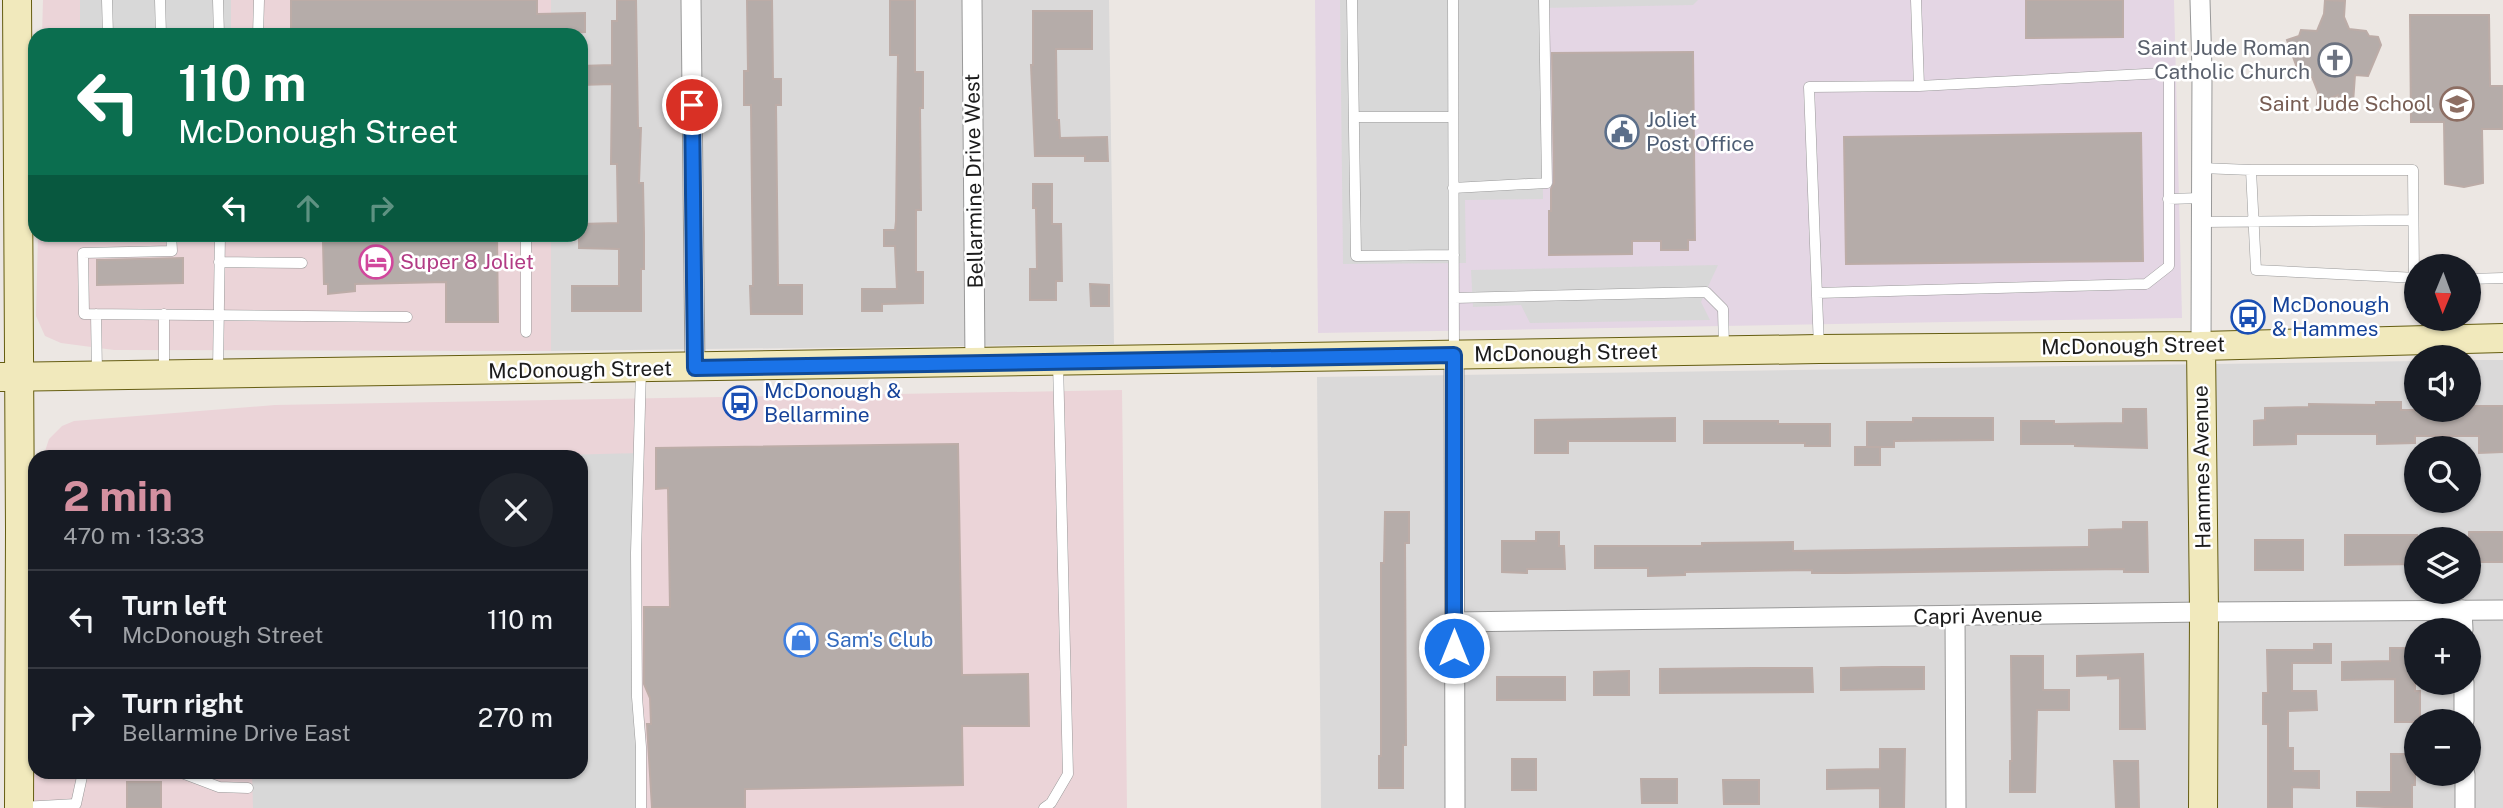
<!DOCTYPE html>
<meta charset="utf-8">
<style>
body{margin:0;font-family:"Public Sans",sans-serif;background:#20242c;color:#f1f3f6;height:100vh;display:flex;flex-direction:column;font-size:26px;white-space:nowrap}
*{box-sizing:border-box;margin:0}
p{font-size:23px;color:#9ea1a6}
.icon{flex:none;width:38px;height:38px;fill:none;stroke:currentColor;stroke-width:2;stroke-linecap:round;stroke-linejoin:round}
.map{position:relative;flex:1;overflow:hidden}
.details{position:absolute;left:28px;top:450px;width:560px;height:329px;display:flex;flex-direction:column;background:#171b24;border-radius:21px;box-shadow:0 2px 5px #0004}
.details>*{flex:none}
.top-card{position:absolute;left:28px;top:28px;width:560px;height:214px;border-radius:21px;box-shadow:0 2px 5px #0004;background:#0b6e4f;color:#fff;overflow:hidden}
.needle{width:46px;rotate:181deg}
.fabs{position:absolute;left:2404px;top:254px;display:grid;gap:14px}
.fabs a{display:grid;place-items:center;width:77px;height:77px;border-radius:50%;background:#171b24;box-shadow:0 2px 5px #0004;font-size:35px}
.pin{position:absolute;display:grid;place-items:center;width:60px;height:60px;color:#fff;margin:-30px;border:4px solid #fff;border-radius:50%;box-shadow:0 2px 7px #0007}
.me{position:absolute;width:77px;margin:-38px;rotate:0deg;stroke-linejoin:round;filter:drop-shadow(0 0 5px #0008)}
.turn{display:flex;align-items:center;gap:24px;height:147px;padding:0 35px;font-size:32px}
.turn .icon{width:91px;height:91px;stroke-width:2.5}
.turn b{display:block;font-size:49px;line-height:60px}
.lanes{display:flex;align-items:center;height:66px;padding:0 35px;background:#0003;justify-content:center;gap:35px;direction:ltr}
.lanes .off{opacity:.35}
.round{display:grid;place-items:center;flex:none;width:74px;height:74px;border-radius:37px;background:#20242c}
.head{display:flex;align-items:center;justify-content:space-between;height:119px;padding:0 35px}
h1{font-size:42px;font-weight:700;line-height:52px;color:#d490a0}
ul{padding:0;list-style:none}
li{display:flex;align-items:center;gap:21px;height:98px;padding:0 35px;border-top:2px solid #363941}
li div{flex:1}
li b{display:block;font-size:26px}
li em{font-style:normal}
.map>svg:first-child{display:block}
</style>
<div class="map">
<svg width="2503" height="808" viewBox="0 0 2503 808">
<rect width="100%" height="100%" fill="#ece7e3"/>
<path fill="#dad9d9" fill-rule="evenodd" d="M551,0H1109L1114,344L551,351V235L581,234V35H551Z
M2469,360H2503V808H1321L1317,377L2417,361V410H2469ZM2417,448H2469V500H2417ZM2417,539H2469V592H2417ZM2417,630H2469V682H2417ZM2417,721H2469V774H2417Z"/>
<path fill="#ebd4d8" d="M43,0H551V35H42Z
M38,235H551V351L114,350L61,343L45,336L36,316Z
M1122,390L1127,808H31L32,729L35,709V772H581V457H43L49,439L62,426L74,421L275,405Z"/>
<path fill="#e4d6e4" d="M1315,0H2174L2182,318L1318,333Z"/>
<path fill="#d8d8d8" d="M80,0H231V35H80Z
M1340,0H1698L1693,5L1541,8L1543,199L1465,200L1466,263L1343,264Z
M1718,265L1701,302L1710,320L1530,323L1521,305L1473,307L1471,270Z
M641,453L638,808H253L252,772H581V457H473Z"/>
<path fill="#b5aca9" stroke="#bcaca7" stroke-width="2" d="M291,0H537V14L585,13V32L537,35H291Z
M617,0H636L638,128H641L639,183H643L644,234V269H641V311H572V286H619V249L579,248V234H581V224L618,223L617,164H611L612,84L581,85V66L612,65V21H617Z
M747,0H772L773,79H781V105H776L778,285H802V314H751L750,286H753L751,105H744V71H748Z
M890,0H915V72H923V108H920L921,210H916V272H923V303L882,304V311H862V289H897L895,246H884V230H895L896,221L898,55H890Z
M2026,0H2123V37L2026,38Z
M2325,0L2345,1L2344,17L2349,29L2366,31L2369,36L2378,37L2381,45L2368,76L2355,75L2353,103L2341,102L2338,95L2317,104L2318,92L2312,77L2300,76L2287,40L2299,36L2301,30L2317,31L2324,14Z
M1033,11H1092V49H1056L1057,120H1059L1060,138L1107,137L1108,161H1085V156H1035L1031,65H1033Z
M2410,15H2489L2490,86H2503V129H2482L2483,183L2464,187L2445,184L2444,122H2411Z
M1693,52L1695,240H1688V250H1661V241H1632V254L1549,255V211H1551V189L1554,183L1552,53Z
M2141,133L2143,261L1846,264L1844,137Z
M1033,184H1052V224H1061L1062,281H1056V300H1030V269H1037L1036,208H1033Z
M445,234H497L498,322H446V282L355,284V291L328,294V284H324L323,242L445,239Z
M183,258V283L97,285V260Z
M1090,284L1109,285V306H1091Z
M2376,402H2401V410H2469V406H2503V452L2479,453V436H2415V443L2377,444V434H2296V444L2254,445V421L2265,420V408L2309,407V404L2376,405Z
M2123,409H2146L2147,448L2075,446V444H2021V421H2054V424L2123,423Z
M1675,418V441H1568V453H1535V420Z
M1913,418H1993V440L1894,441V447H1867V422H1913Z
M1704,421H1778V424H1830V446H1805V443H1704Z
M958,444L962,675L1028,674L1029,726H962L963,785L745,789V808H652L647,724H651L650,698L644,684V607H670L668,488L656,489V448Z
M1855,447H1880V465H1855Z
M1385,512H1409V543H1405L1406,745H1403V788H1379V756H1381V563H1384Z
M2123,522H2147L2148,572H2124V569L1845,573H1812V570L1685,572V575L1648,576V568H1595V546H1702V543L1793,542V551L2087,547H2089V530L2123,529Z
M1536,532H1559V546H1564L1565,569H1527V573L1502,572V541H1536Z
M2469,532H2503V562H2469Z
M2345,535H2417V564L2345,565Z
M2255,540H2303V570H2255Z
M2314,644H2331V663H2292V691H2316L2317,710L2288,711V748H2293V771H2319V788L2292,787V808H2268V724H2263V693H2268L2267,650H2314Z
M2390,648H2415V691H2420V721L2417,722H2395V679L2342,680V662L2390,661Z
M2143,654L2145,729H2120V678L2108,679V675L2077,676V656Z
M2011,656H2043V690H2069V710H2037L2035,792H2010V761H2012Z
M1882,667H1924V689L1841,690V668Z
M1753,668H1812L1813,692L1660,693V669Z
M1629,671V695H1594V672Z
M1497,677H1565V700H1497Z
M1880,749H1905L1904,808H1880V788L1827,789V770L1880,769Z
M2391,754H2415V785H2412V808L2357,806V792H2391Z
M1512,759H1536V790H1512Z
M2114,761H2138L2139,808H2116Z
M1641,779H1677V803H1642Z
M1723,780H1759V804H1724Z
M127,782H161V808H127Z"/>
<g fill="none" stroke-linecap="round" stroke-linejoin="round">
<defs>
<path id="lane" d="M107,0L108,35
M160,0L161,35
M218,0L219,35
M1352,0L1356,256L1454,255
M1453,0L1454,351
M1916,0L1919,86
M258,35L259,0
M1354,117H1453
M2201,168L2251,170
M1453,188L1547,183L1544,0
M2168,199L2201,198
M2201,222L2413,220
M171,234L172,251L83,253L84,314L407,317
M526,234V332
M219,262L302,263
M2414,278L2413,170H2251L2256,270L2417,278
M2469,279L2503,278
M1817,293L2146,284L2169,266V74
M1454,298L1706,292L1723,309L1724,347
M96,314L97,372
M164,314V371
M2433,318L2434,339
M1819,348L1809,87L1919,86L2202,71
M218,370L220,234
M166,772L182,773L219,787L248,788
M22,807L76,804L83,772
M641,808V747L637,697L636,553L641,369
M1044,808L1051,803L1068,774L1058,362"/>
<path id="street" d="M691,0L695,368
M972,0L975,362
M2200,0L2202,71L2201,346
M1454,355L1455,808
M2462,610L2463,630
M1955,616L1956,808
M1454,622L2204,612L2503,610
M2464,682V721
M2465,774V808"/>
<path id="secondary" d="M17,0L20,530L19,808
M2201,346L2204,612L2203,808
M0,377L1819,349L2201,346L2503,338"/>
</defs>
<use href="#lane" stroke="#999" stroke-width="11"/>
<use href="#street" stroke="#999" stroke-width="21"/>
<use href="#secondary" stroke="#655d11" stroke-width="30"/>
<use href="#lane" stroke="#fff" stroke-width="10"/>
<use href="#street" stroke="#fff" stroke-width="19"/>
<use href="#secondary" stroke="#f1e9bc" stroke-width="28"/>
</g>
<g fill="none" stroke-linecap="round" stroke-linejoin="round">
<defs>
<path id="route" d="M692,105L695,368L1454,355V648"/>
</defs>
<use href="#route" stroke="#114b97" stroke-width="18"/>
<use href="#route" stroke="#1a73e8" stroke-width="12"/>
</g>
<defs>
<symbol id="church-ring" viewBox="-11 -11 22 22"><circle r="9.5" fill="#fff" stroke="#6b7280" stroke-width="1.5"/><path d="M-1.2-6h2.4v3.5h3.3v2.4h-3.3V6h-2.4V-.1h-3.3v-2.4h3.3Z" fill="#6b7280"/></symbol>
<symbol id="school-ring" viewBox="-11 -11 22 22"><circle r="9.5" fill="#fff" stroke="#8d6e63" stroke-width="1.5"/><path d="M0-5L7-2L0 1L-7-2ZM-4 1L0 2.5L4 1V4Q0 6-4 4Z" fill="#8d6e63"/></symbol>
<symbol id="civic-ring" viewBox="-11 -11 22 22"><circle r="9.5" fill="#fff" stroke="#5c6f8a" stroke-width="1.5"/><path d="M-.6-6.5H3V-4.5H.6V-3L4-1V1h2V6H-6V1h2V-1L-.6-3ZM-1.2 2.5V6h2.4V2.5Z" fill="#5c6f8a"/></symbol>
<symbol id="hotel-ring" viewBox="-11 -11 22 22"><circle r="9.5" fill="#fff" stroke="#d1479c" stroke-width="1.5"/><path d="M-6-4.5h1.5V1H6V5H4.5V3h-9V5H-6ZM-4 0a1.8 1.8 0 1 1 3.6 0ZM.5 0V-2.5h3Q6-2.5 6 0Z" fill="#d1479c"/></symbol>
<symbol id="bus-ring" viewBox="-11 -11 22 22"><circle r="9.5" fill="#fff" stroke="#1a4fb4" stroke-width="1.5"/><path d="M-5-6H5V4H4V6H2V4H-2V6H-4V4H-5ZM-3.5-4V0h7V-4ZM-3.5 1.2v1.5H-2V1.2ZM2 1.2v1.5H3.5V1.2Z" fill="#1a4fb4"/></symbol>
<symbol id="shop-ring" viewBox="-11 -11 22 22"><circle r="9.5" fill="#fff" stroke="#3f7fe0" stroke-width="1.5"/><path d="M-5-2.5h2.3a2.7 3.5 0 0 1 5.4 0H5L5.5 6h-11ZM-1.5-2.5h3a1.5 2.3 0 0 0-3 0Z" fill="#3f7fe0"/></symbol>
</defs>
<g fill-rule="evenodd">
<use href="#church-ring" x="2316" y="41" width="38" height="38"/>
<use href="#school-ring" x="2438" y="85" width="38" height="38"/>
<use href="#civic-ring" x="1603" y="113" width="38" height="38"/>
<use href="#hotel-ring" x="357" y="243" width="38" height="38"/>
<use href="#bus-ring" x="2229" y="298" width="38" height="38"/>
<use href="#bus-ring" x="721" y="384" width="38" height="38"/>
<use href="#shop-ring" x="782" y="621" width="38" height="38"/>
</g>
<g text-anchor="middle" stroke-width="5" stroke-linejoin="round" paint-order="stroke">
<g font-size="21" fill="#5b616d" stroke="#fff" text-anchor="end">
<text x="2310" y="55">Saint Jude Roman<tspan x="2310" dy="24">Catholic Church</tspan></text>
</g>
<g font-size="21" fill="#785e54" stroke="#fff" text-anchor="end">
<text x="2432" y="111">Saint Jude School</text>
</g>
<g font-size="21" fill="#4e5e75" stroke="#fff" text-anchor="start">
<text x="1646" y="127">Joliet<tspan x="1646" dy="24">Post Office</tspan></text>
</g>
<g font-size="21" fill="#1c1c1c" stroke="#fff">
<text transform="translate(974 181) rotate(-91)" y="7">Bellarmine Drive West</text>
<text transform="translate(2133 346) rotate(-1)" y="7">McDonough Street</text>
<text transform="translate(1566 353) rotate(-1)" y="7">McDonough Street</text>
<text transform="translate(580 370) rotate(-1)" y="7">McDonough Street</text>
<text transform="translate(2202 467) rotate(-91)" y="7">Hammes Avenue</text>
<text transform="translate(1978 616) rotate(-1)" y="7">Capri Avenue</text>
</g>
<g font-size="21" fill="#b23c85" stroke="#fff" text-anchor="start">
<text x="400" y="269">Super 8 Joliet</text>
</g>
<g font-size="21" fill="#164399" stroke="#fff" text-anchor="start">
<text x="2272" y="312">McDonough<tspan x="2272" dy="24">&amp; Hammes</tspan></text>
<text x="764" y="398">McDonough &amp;<tspan x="764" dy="24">Bellarmine</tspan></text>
</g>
<g font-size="21" fill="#366cbe" stroke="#fff" text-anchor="start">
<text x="826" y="647">Sam's Club</text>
</g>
</g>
</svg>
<div class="fabs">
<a><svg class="needle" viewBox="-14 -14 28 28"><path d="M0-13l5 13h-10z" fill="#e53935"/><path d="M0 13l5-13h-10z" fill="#9ea1a6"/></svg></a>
<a><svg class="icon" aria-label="sound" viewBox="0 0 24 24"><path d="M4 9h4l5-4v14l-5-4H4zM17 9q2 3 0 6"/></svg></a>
<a><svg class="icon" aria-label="search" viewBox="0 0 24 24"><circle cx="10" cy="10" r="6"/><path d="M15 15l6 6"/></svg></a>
<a><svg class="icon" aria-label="layers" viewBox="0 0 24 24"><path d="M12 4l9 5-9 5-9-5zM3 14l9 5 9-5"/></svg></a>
<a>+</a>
<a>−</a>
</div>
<div class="pin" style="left:692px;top:105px;background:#d93025"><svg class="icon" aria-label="arrive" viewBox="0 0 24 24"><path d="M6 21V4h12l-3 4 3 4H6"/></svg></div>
<svg class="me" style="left:1454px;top:648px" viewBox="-20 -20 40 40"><circle r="17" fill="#1a73e8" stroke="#fff" stroke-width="3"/><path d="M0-11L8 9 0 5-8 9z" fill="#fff"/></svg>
<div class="top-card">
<div class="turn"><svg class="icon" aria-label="left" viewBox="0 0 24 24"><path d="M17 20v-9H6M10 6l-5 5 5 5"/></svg><div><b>110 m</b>McDonough Street</div></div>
<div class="lanes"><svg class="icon" aria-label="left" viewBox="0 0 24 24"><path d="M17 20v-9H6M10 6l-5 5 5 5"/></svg><svg class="icon off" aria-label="ahead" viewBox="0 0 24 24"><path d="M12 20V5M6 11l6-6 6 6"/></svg><svg class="icon off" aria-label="right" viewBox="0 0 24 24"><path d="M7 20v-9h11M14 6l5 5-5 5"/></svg></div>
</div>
<section class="details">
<div class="head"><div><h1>2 min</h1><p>470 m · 13:33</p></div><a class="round"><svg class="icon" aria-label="close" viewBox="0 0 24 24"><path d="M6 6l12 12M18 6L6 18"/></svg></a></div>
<ul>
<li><svg class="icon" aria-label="left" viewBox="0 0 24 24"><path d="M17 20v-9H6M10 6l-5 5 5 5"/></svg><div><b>Turn left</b><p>McDonough Street</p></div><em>110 m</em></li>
<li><svg class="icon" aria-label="right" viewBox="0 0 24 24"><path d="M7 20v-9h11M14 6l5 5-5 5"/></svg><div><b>Turn right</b><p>Bellarmine Drive East</p></div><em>270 m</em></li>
</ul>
</section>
</div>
